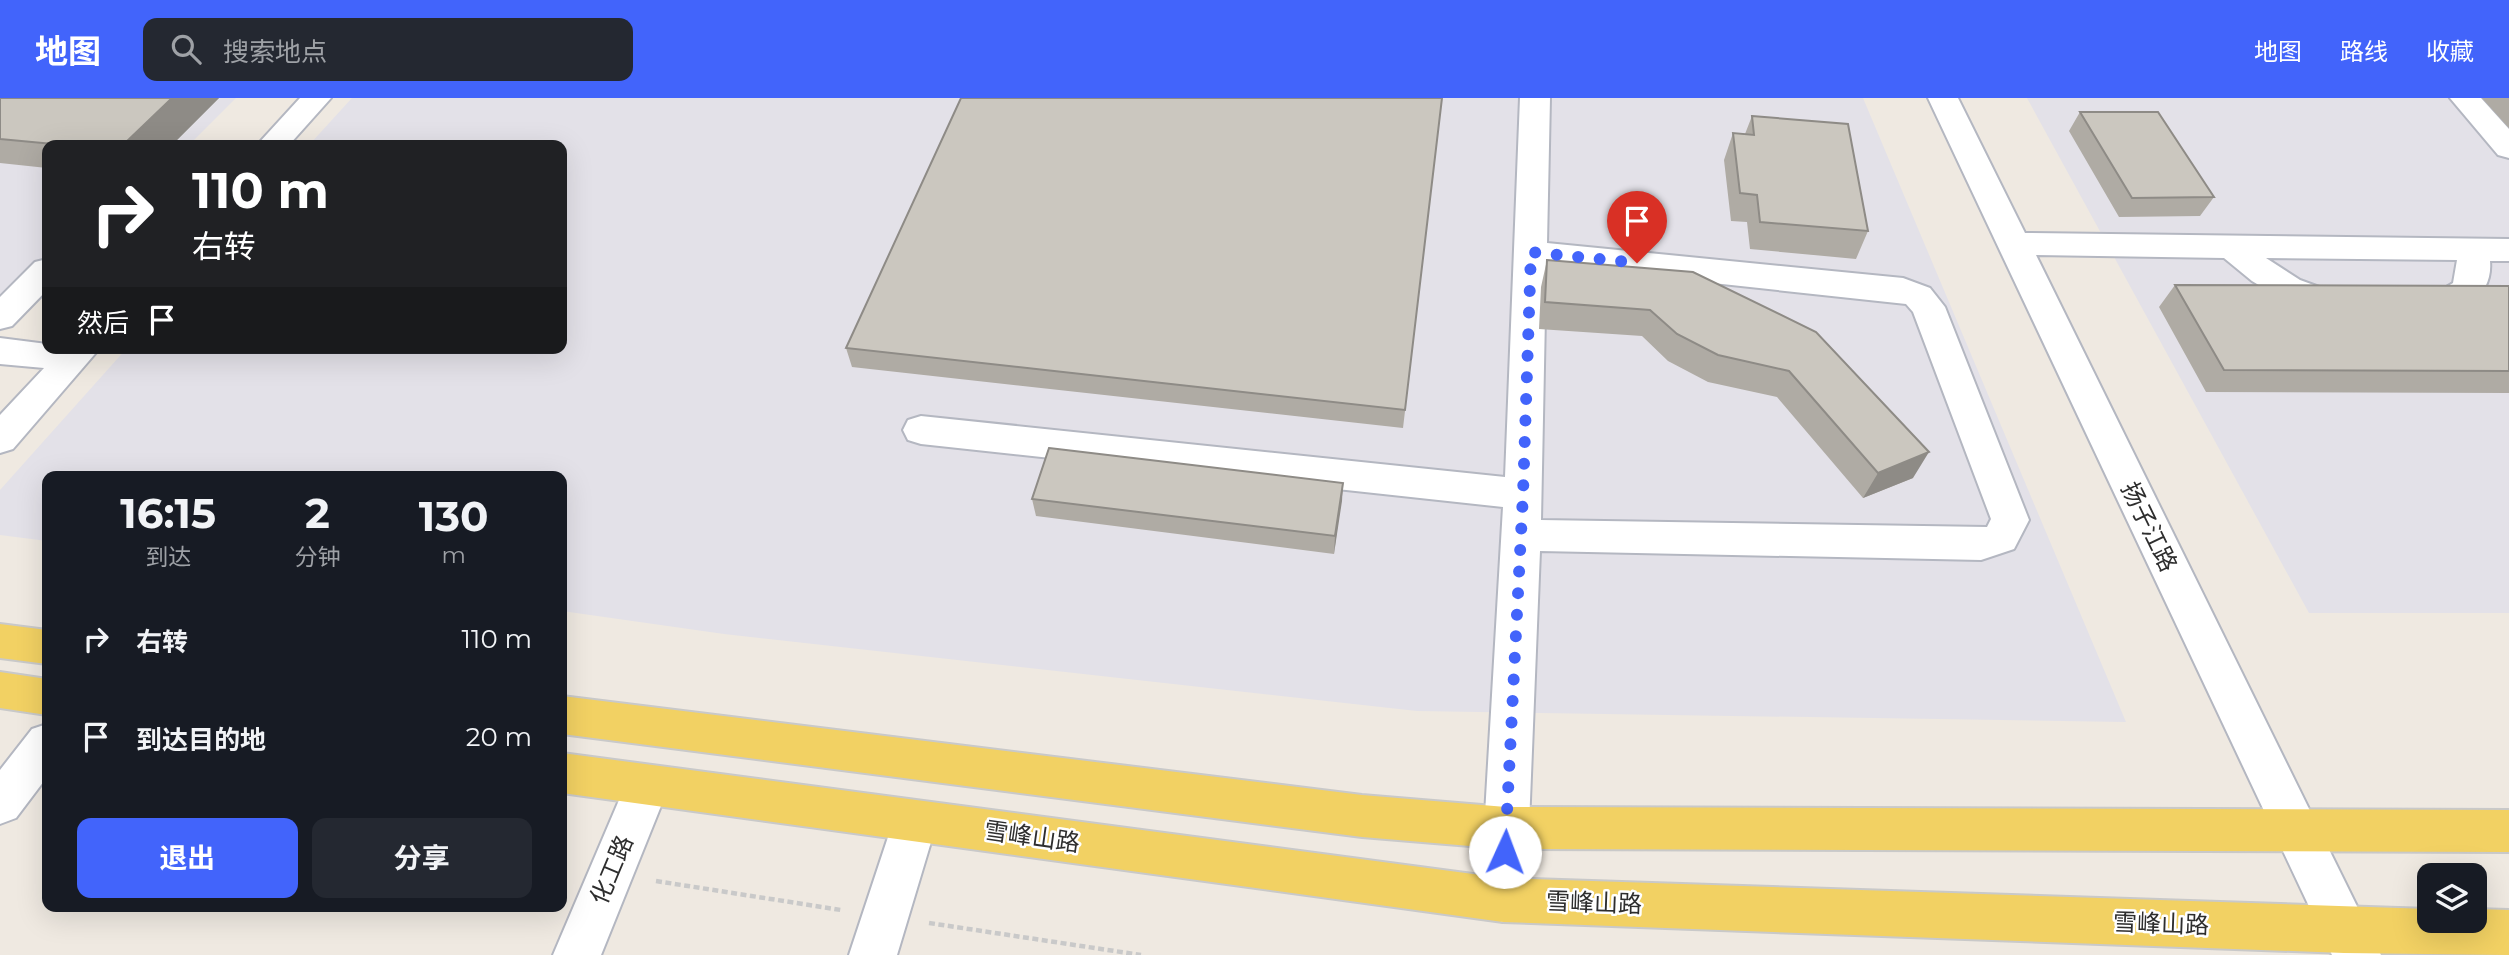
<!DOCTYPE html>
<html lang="zh">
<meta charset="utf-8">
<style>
body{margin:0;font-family:Montserrat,"Noto Sans SC",sans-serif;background:#242831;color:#f1f3f6;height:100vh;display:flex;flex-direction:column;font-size:26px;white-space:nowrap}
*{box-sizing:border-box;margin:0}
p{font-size:23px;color:#9ea1a6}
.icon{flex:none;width:38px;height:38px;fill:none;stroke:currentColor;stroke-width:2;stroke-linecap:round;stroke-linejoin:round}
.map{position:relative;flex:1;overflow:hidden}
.side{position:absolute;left:42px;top:373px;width:525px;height:441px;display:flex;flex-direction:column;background:#171b24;border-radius:14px;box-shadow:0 7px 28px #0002}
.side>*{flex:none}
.banner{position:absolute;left:42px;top:42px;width:525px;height:214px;border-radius:14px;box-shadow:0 7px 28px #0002;background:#202124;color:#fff;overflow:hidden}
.tools{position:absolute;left:2417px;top:765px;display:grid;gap:14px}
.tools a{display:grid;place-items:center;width:70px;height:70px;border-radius:14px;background:#171b24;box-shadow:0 7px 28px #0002;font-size:35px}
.pin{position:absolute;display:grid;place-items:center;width:60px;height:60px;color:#fff;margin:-72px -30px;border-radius:50% 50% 50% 0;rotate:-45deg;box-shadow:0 0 7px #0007}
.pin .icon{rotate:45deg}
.me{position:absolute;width:77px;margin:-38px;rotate:2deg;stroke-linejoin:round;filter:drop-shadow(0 0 5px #0008)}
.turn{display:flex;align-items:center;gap:24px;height:147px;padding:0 35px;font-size:32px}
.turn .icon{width:91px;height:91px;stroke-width:2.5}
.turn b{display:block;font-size:49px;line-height:60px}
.then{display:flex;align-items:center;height:66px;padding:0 35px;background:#0003;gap:14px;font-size:26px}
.eta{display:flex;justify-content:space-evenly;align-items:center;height:119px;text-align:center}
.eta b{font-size:42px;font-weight:700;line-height:49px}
.primary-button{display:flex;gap:14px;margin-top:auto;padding:14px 35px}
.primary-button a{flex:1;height:80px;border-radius:14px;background:#4264fb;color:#fff;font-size:28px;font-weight:700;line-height:80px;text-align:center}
.primary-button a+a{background:#242831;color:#f1f3f6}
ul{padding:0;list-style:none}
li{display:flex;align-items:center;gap:21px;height:98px;padding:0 35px}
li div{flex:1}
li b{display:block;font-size:26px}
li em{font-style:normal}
header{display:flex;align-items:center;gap:42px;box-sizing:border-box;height:98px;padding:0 35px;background:#4264fb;color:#fff}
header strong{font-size:33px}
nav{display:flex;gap:38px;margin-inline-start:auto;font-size:24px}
.search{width:490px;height:63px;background:#242831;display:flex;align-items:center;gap:18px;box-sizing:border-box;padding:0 24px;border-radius:14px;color:#9ea1a6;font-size:26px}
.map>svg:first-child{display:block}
</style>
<header>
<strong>地图</strong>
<div class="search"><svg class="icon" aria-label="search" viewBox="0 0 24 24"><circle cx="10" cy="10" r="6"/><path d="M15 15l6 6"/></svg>搜索地点</div>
<nav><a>地图</a><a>路线</a><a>收藏</a></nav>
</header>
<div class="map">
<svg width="2509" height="857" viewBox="0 0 2509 857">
<rect width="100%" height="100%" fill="#efe9e1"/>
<path fill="#e3e1e8" d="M0,0H236L189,47H47V188L0,234Z
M352,0H1863L2126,624L1417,613L724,536L562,513V378H47V443L0,437V392L127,250H562V47H309Z
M2027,0H2509V515H2309Z"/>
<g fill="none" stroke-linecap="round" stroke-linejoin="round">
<defs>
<path id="minor" d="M300,0H331L289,47H257Z
M1520,0H1550L1547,145L1903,180L1930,190L1945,209L2029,422L2014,451L1981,462L1540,453L1526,802L1519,818L1503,824L1487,818L1480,802L1503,409L921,346L908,342L903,332L908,322L921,318L1505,379ZM1546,167L1906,206L1913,214L1991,421L1987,429L1541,422Z
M1928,0H1958L2025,135L2509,141V163H2490C2494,205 2448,225 2412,214L2407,206L2412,198L2443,191L2453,185L2457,162L2266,160L2300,182L2341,197L2346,205L2341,213L2329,217L2289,205L2252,183L2224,160L2036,157L2381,857H2332Z
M2450,0H2481L2509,31V60L2498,57Z
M47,161V192L12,228L0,231V199L35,164Z
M0,240L47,246V250H100L13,351L0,355V317L44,270L0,266Z
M47,626V679L16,720L0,726V672L32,631Z
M647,668L663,674L669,688L601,857H553L631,674Z
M915,703L931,709L937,724L897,857H849L893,724L899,709Z"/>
<path id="major" d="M0,526L47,532V566L0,560Z
M0,574L47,581V617L0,610Z
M562,598L1362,697L1506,709L2509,712V754L1506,751L1362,739L562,636Z
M562,655L1503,780L2429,811V822H2474V811L2509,812V857L2344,855L1503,824L562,695Z"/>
</defs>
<use href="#minor" stroke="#b4b7c1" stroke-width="4"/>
<use href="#major" stroke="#c9c9c9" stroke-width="4"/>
<path stroke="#c9c9c9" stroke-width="4.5" stroke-dasharray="6 3.5" stroke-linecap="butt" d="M656,783L841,812
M929,825L1141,857"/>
<use href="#minor" fill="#fff" fill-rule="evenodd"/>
<use href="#major" fill="#f2d163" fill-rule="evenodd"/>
</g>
<path fill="#afaba4" d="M0,0H219L172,47H47V70L0,65Z
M1442,0L1403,330L852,269L846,250Z
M2482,0H2509V30Z
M2080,14L2214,99L2200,118L2119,119L2069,33Z
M1752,18L1868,133L1856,161L1750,151L1747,124L1731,123L1724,62L1733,35L1745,36Z
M1547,162L1693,174L1913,380L1863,400L1777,299L1708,284L1668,263L1642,238L1539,231L1541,189Z
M2175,187L2509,188V295L2206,294L2159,209Z
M1343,385L1334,456L1036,418L1032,401Z"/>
<path fill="#8e8b86" d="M172,0H219L172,47H123Z
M1929,354L1913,380L1863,400L1878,375Z
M1343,385L1342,403L1334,456L1335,438Z"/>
<path fill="#cbc7bf" stroke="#8e8b86" stroke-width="2" d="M0,0H172L123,47H64L0,41Z
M961,0H1442L1405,312L846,250Z
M2080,14H2158L2214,99L2132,100Z
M1752,18L1848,26L1868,133L1760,124L1757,97L1740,95L1733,35L1754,37Z
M1547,162L1693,174L1816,234L1929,354L1878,375L1789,273L1718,257L1677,236L1650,212L1545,204Z
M2175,187L2509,188V273L2224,272Z
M1049,350L1343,385L1335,438L1032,401Z"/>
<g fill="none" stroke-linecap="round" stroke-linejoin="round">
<path stroke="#4264fb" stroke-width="12" stroke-dasharray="0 21.6" d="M1505,754L1523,396L1531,154L1637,165"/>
</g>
<g text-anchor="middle" stroke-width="5" stroke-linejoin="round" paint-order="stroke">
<g font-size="24" fill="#2e2e2e" stroke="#fff">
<text transform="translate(2149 429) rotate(64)" y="8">扬子江路</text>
<text transform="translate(1032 739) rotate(8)" y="8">雪峰山路</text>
<text transform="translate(612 772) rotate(-67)" y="8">化工路</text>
<text transform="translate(1594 805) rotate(2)" y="8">雪峰山路</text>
<text transform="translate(2161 826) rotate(2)" y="8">雪峰山路</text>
</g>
</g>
</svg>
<div class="tools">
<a><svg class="icon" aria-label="layers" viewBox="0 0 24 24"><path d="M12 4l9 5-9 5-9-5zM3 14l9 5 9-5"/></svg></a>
</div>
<div class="pin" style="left:1637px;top:165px;background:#d93025"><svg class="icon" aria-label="arrive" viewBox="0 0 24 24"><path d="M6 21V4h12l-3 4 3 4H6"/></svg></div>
<svg class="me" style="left:1505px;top:754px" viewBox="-20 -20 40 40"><circle r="19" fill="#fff"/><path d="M0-13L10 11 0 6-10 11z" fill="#4264fb"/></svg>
<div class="banner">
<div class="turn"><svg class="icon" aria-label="right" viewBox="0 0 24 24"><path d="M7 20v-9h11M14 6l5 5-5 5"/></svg><div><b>110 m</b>右转</div></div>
<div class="then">然后<svg class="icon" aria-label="arrive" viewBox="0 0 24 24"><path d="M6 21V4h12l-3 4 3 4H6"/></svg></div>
</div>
<section class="side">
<div class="eta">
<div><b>16:15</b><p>到达</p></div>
<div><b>2</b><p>分钟</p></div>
<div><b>130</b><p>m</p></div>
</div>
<ul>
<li><svg class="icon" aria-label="right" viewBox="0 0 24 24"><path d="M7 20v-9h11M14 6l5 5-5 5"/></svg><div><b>右转</b></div><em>110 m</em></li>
<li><svg class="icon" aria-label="arrive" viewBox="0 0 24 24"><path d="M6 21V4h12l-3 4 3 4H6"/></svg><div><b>到达目的地</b></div><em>20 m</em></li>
</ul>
<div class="primary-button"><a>退出</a><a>分享</a></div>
</section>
</div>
